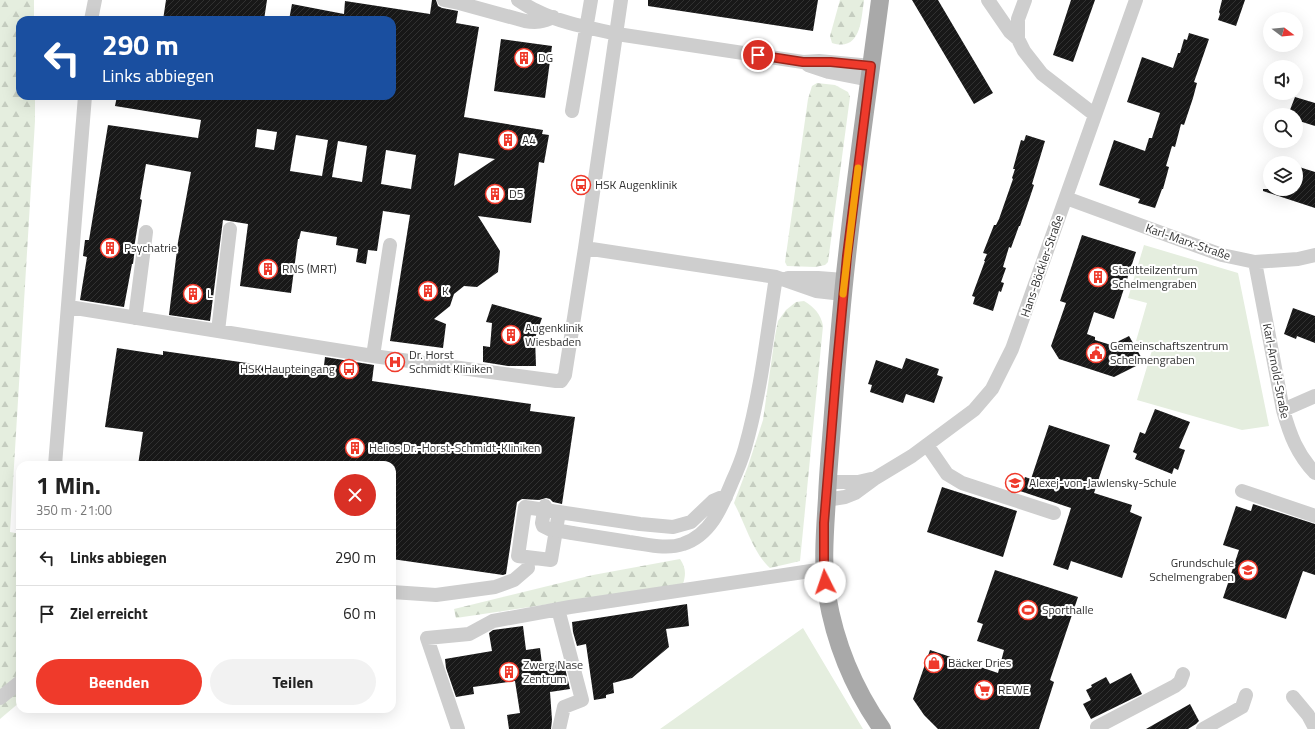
<!DOCTYPE html>
<html lang="de">
<meta charset="utf-8">
<style>
body{margin:0;font-family:"Titillium Web",sans-serif;background:#f2f2f2;color:#222;height:100vh;display:flex;flex-direction:column;font-size:15px;white-space:nowrap}
*{box-sizing:border-box;margin:0}
p{font-size:13px;color:#767676}
.icon{flex:none;width:22px;height:22px;fill:none;stroke:currentColor;stroke-width:2;stroke-linecap:round;stroke-linejoin:round}
.map{position:relative;flex:1;overflow:hidden}
.details{position:absolute;left:16px;top:461px;width:380px;height:252px;display:flex;flex-direction:column;background:#fff;border-radius:12px;box-shadow:0 4px 16px #0002}
.details>*{flex:none}
.top-card{position:absolute;left:16px;top:16px;width:380px;height:84px;border-radius:12px;box-shadow:0 4px 16px #0002;background:#1a4fa0;color:#fff;overflow:hidden}
.needle{width:26px;rotate:106deg}
.fabs{position:absolute;left:1263px;top:12px;display:grid;gap:8px}
.fabs a{display:grid;place-items:center;width:40px;height:40px;border-radius:50%;background:#fff;box-shadow:0 4px 16px #0002;font-size:20px}
.pin{position:absolute;display:grid;place-items:center;width:34px;height:34px;color:#fff;margin:-17px;border:2px solid #fff;border-radius:50%;box-shadow:0 1px 4px #0007}
.me{position:absolute;width:44px;margin:-22px;rotate:356deg;stroke-linejoin:round;filter:drop-shadow(0 0 3px #0008)}
.turn{display:flex;align-items:center;gap:14px;height:84px;padding:0 20px;font-size:18px}
.turn .icon{width:52px;height:52px;stroke-width:2.5}
.turn b{display:block;font-size:28px;line-height:34px}
.round{display:grid;place-items:center;flex:none;width:42px;height:42px;border-radius:21px;background:#f2f2f2}
.summary{display:flex;align-items:center;justify-content:space-between;height:68px;padding:0 20px}
h1{font-size:24px;font-weight:700;line-height:30px}
.button{display:flex;gap:8px;margin-top:auto;padding:8px 20px}
.button a{flex:1;height:46px;border-radius:24px;background:#ef3a2b;color:#fff;font-size:16px;font-weight:700;line-height:46px;text-align:center}
.button a+a{background:#f2f2f2;color:#222}
ul{padding:0;list-style:none}
li{display:flex;align-items:center;gap:12px;height:56px;padding:0 20px;border-top:1px solid #e0e0e0}
li div{flex:1}
li b{display:block;font-size:15px}
li em{font-style:normal}
.map>svg:first-child{display:block}
</style>
<div class="map">
<svg width="1315" height="729" viewBox="0 0 1315 729">
<defs>
<pattern id="forest-firs" width="22" height="20" patternUnits="userSpaceOnUse"><rect width="22" height="20" fill="#e5eedf"/><path d="M5 1l3.5 6h-7zM16 11l3.5 6h-7z" fill="#c5cdc0"/></pattern>
<pattern id="building-hatch" width="6" height="6" patternUnits="userSpaceOnUse"><rect width="6" height="6" fill="#181818"/><path d="M-1 1l2-2M0 6l6-6M5 7l2-2" fill="none" stroke="#313131"/></pattern>
</defs>
<rect width="100%" height="100%" fill="#fff"/>
<path fill="url(#forest-firs)" d="M0,0H34V20H20V96H35V121L10,532L20,534V702L0,719Z
M840,0H864C861,20 861,52 832,43L830,36Z
M817,83L835,85L848,92L850,97L828,262L825,265L815,267L787,266L785,262L808,99L812,86Z
M804,301C814,307 821,314 823,326L800,561L770,568C753,553 745,523 734,503L748,466L763,420L775,336L778,321L786,310L796,302Z
M680,559C686,568 686,574 683,584L456,618L454,609L593,575Z"/>
<path fill="#e5eedf" d="M1144,245L1238,273L1269,426L1242,430L1137,400L1153,347L1136,341L1147,303L1128,298Z
M803,628L863,729H660Z"/>
<path fill="url(#building-hatch)" fill-rule="evenodd" d="M166,0H267L264,20H163Z
M432,0H436L438,6L442,8L458,11L456,23L479,27L464,117L543,130L542,134L549,135L544,163L539,162L531,223L478,216L500,251L498,272L477,287L464,286L454,294L450,306L434,319L446,324L443,348L390,341L410,215L383,211L377,251L368,250L366,264L356,262L358,249L336,245L337,237L301,231L299,239H298L291,293L240,286L248,224L223,220L210,321L169,315L178,242L191,172L146,164L140,199L142,200L134,248H135L133,264H132L124,307L80,300L87,257L83,256L85,240H89L108,125L198,138L201,120L115,106L117,96H392V20H289L292,4L344,14L345,1L430,14ZM257,129L277,132L274,150L255,147ZM296,135L328,140L322,176L290,171ZM338,141L367,146L362,182L332,177ZM386,150L416,155L411,189L381,184ZM459,153L495,159L454,186Z
M648,0H818L813,31L648,6Z
M912,0H938L993,93L974,104Z
M1071,0H1095L1073,62L1053,55Z
M1222,0H1245L1236,26L1218,20L1220,14L1219,12Z
M1189,33L1209,39L1194,82L1197,83L1193,98L1184,125L1181,124L1175,147L1172,146L1166,166L1169,167L1163,189H1162L1155,208L1138,203L1140,199L1099,185L1114,140L1145,151L1149,138H1152L1160,113L1127,102L1142,57L1173,68L1178,53H1180L1184,39L1187,40Z
M501,39L552,46L545,98L494,91Z
M1295,97L1315,103V126L1296,120V115H1288Z
M1026,135L1045,141L1032,184L1034,185L1029,200L1020,226H1019L1011,248L1009,247L1003,267L1006,268L1001,282L1004,283L1001,292L999,291L993,311L973,304L975,297L972,296L985,261H984L987,254L983,253L994,225H996L999,219L1013,179L1012,178L1015,169H1013L1021,140L1024,141Z
M1296,166L1315,172V208L1263,191V189H1296Z
M1082,235L1136,252L1114,319L1094,312L1087,334L1095,337V340L1111,345L1129,336L1144,362L1114,377L1059,359L1051,346L1066,303L1060,301Z
M492,304L542,318L535,338L536,366H508L483,362V346L490,347L492,323L486,322Z
M1293,308L1315,316V343L1297,336L1296,339L1284,334Z
M117,348L163,355V351L323,374L325,357L374,365L372,381L531,404L530,411L575,417L562,504L553,502L550,499L546,498L539,500L522,499L517,502L506,574L503,575L392,559V465H138L143,432L105,427Z
M906,358L939,369L937,375L943,377L934,403L906,394L903,403L870,392L872,385L868,384L876,360L902,369Z
M1155,409L1190,422L1179,448L1185,450L1178,470L1174,468L1172,474L1135,459L1137,454L1133,452L1140,432L1145,434Z
M1049,425L1110,445L1094,493L1132,505L1130,512L1142,517L1122,578L1071,561L1068,570L1053,565L1071,508L1020,491L1025,477L1031,479Z
M942,487L1017,511L1003,557L927,532Z
M1253,504L1315,524V575L1303,571L1286,619L1223,598L1239,550L1223,545L1236,506L1251,511Z
M995,570L1078,597L1050,680L1054,682L1039,729H938L924,715L913,699L930,650L998,673L1004,650L977,641L983,624L977,622Z
M687,604L689,626L666,629L669,647L632,678L613,683L614,693L606,695V698L594,700L586,644L577,646L573,632L572,622Z
M523,626L526,650L540,648L542,664L563,660L570,689L550,692L552,720L551,729H509L507,715L520,713L515,681L473,687L474,694L456,697L446,668L445,659L492,651L489,633L493,630Z
M1131,673L1142,694L1091,719L1083,704L1091,700L1086,690L1092,687L1091,685L1106,677L1110,684Z
M1190,704L1199,721L1196,724L1188,729H1146Z"/>
<g fill="none" stroke-linecap="round" stroke-linejoin="round">
<path stroke="#cecece" stroke-width="14" d="M444,0L459,3L525,21C536,23 543,22 553,17
M518,0C524,4 530,8 537,11C561,23 591,28 617,34L803,62L819,61L871,66
M621,0L585,248L776,277L816,291L843,294
M988,0L1010,32L1018,39
M1025,0L1018,19V39L1024,51L1042,74L1095,115
M91,20L95,0
M808,65L829,72L870,80
M572,111L591,0
M1066,198L1222,255L1255,262L1298,259L1315,255
M1255,262L1283,410C1290,435 1297,454 1315,473
M788,278H818L844,280
M69,307L373,356L556,381H561L565,375L585,248
M135,318L146,232
M218,331L230,229
M373,356L390,245
M1283,410L1315,396
M927,445L947,474L962,483L1054,513
M55,465L85,96
M827,482H858L871,479
M1242,491L1315,516
M826,500L845,497L855,493L874,479L912,456L974,410L992,389L1012,349L1136,0
M559,512L551,560L518,556L525,507L640,524L673,527L691,522L713,501L720,498L726,497
M572,533C591,536 610,539 629,542C646,544 666,550 683,544C711,535 722,506 732,482C737,471 742,459 745,448C761,392 767,334 776,277
M392,592L436,595L495,587L514,580L528,568
M558,609L582,700L564,707L559,729
M1293,697L1308,715L1315,728
M0,698L20,682
M1097,727L1175,686L1180,682L1183,674
M458,729L427,638L469,634L493,621L570,607L824,569
M1203,729L1242,707L1246,695"/>
<path stroke="#a9a9a9" stroke-width="18" d="M880,0C869,85 856,171 847,256C841,308 837,360 833,413C831,441 828,470 827,498C825,531 822,563 827,595C835,643 854,689 882,729"/>
<path stroke="#cecece" stroke-width="14" d="M545,506L542,523L543,526L549,529L572,533"/>
</g>
<g fill="none" stroke-linecap="round" stroke-linejoin="round">
<defs>
<path id="route" d="M758,55L803,62H831L871,66L847,256L836,375L824,523V569L825,582"/>
</defs>
<use href="#route" stroke="#9b261c" stroke-width="10"/>
<use href="#route" stroke="#ef3a2b" stroke-width="7"/>
<path stroke="#f59e0b" stroke-width="7" d="M843,294L858,168"/>
</g>
<defs>
<symbol id="building-ring" viewBox="-11 -11 22 22"><circle r="9.5" fill="#fff" stroke="#ef3a2b" stroke-width="1.5"/><path d="M-4-6H4V6H1V3H-1V6H-4ZM-2.5-4.3h1.7v1.8h-1.7ZM.8-4.3h1.7v1.8H.8ZM-2.5-1h1.7V.8h-1.7ZM.8-1h1.7V.8H.8Z" fill="#ef3a2b"/></symbol>
<symbol id="bus-ring" viewBox="-11 -11 22 22"><circle r="9.5" fill="#fff" stroke="#ef3a2b" stroke-width="1.5"/><path d="M-5-6H5V4H4V6H2V4H-2V6H-4V4H-5ZM-3.5-4V0h7V-4ZM-3.5 1.2v1.5H-2V1.2ZM2 1.2v1.5H3.5V1.2Z" fill="#ef3a2b"/></symbol>
<symbol id="civic-ring" viewBox="-11 -11 22 22"><circle r="9.5" fill="#fff" stroke="#ef3a2b" stroke-width="1.5"/><path d="M-.6-6.5H3V-4.5H.6V-3L4-1V1h2V6H-6V1h2V-1L-.6-3ZM-1.2 2.5V6h2.4V2.5Z" fill="#ef3a2b"/></symbol>
<symbol id="hospital-ring" viewBox="-11 -11 22 22"><circle r="9.5" fill="#fff" stroke="#ef3a2b" stroke-width="1.5"/><path d="M-5-5h3v3.5h4V-5h3V5h-3V1.5h-4V5h-3Z" fill="#ef3a2b"/></symbol>
<symbol id="school-ring" viewBox="-11 -11 22 22"><circle r="9.5" fill="#fff" stroke="#ef3a2b" stroke-width="1.5"/><path d="M0-5L7-2L0 1L-7-2ZM-4 1L0 2.5L4 1V4Q0 6-4 4Z" fill="#ef3a2b"/></symbol>
<symbol id="stadium-ring" viewBox="-11 -11 22 22"><circle r="9.5" fill="#fff" stroke="#ef3a2b" stroke-width="1.5"/><path d="M0-5a6.5 5 0 1 0 0 10a6.5 5 0 1 0 0-10ZM-3.5-1.8h7v3.6h-7Z" fill="#ef3a2b"/></symbol>
<symbol id="shop-ring" viewBox="-11 -11 22 22"><circle r="9.5" fill="#fff" stroke="#ef3a2b" stroke-width="1.5"/><path d="M-5-2.5h2.3a2.7 3.5 0 0 1 5.4 0H5L5.5 6h-11ZM-1.5-2.5h3a1.5 2.3 0 0 0-3 0Z" fill="#ef3a2b"/></symbol>
<symbol id="supermarket-ring" viewBox="-11 -11 22 22"><circle r="9.5" fill="#fff" stroke="#ef3a2b" stroke-width="1.5"/><path d="M-6-5.5h2.5l.6 2H6L4.5 2H-2.5L-4.4-4H-6ZM-1.5 3.2a1.3 1.3 0 1 0 .1 0ZM3 3.2a1.3 1.3 0 1 0 .1 0Z" fill="#ef3a2b"/></symbol>
</defs>
<g fill-rule="evenodd">
<use href="#building-ring" x="513" y="47" width="22" height="22"/>
<use href="#building-ring" x="497" y="129" width="22" height="22"/>
<use href="#bus-ring" x="570" y="174" width="22" height="22"/>
<use href="#building-ring" x="484" y="183" width="22" height="22"/>
<use href="#building-ring" x="99" y="237" width="22" height="22"/>
<use href="#building-ring" x="257" y="258" width="22" height="22"/>
<use href="#building-ring" x="1087" y="266" width="22" height="22"/>
<use href="#building-ring" x="417" y="280" width="22" height="22"/>
<use href="#building-ring" x="182" y="283" width="22" height="22"/>
<use href="#building-ring" x="500" y="324" width="22" height="22"/>
<use href="#civic-ring" x="1085" y="342" width="22" height="22"/>
<use href="#hospital-ring" x="384" y="351" width="22" height="22"/>
<use href="#bus-ring" x="338" y="358" width="22" height="22"/>
<use href="#building-ring" x="344" y="437" width="22" height="22"/>
<use href="#school-ring" x="1004" y="472" width="22" height="22"/>
<use href="#school-ring" x="1237" y="559" width="22" height="22"/>
<use href="#stadium-ring" x="1017" y="599" width="22" height="22"/>
<use href="#shop-ring" x="923" y="652" width="22" height="22"/>
<use href="#building-ring" x="498" y="661" width="22" height="22"/>
<use href="#supermarket-ring" x="973" y="679" width="22" height="22"/>
</g>
<g text-anchor="middle" stroke-width="4" stroke-linejoin="round" paint-order="stroke">
<g font-size="12" fill="#313131" stroke="#fff" text-anchor="start">
<text x="538" y="62">DG</text>
<text x="522" y="144">A4</text>
<text x="595" y="189">HSK Augenklinik</text>
<text x="509" y="198">D5</text>
<text x="124" y="252">Psychatrie</text>
<text x="282" y="273">RNS (MRT)</text>
<text x="1112" y="274">Stadtteilzentrum<tspan x="1112" dy="14">Schelmengraben</tspan></text>
<text x="442" y="295">K</text>
<text x="207" y="298">L</text>
<text x="525" y="332">Augenklinik<tspan x="525" dy="14">Wiesbaden</tspan></text>
<text x="1110" y="350">Gemeinschaftszentrum<tspan x="1110" dy="14">Schelmengraben</tspan></text>
<text x="409" y="359">Dr. Horst<tspan x="409" dy="14">Schmidt Kliniken</tspan></text>
<text x="335" y="373" text-anchor="end">HSK Haupteingang</text>
<text x="369" y="452">Helios Dr.-Horst-Schmidt-Kliniken</text>
<text x="1029" y="487">Alexej-von-Jawlensky-Schule</text>
<text x="1234" y="567" text-anchor="end">Grundschule<tspan x="1234" dy="14">Schelmengraben</tspan></text>
<text x="1042" y="614">Sporthalle</text>
<text x="948" y="667">Bäcker Dries</text>
<text x="523" y="669">Zwerg Nase<tspan x="523" dy="14">Zentrum</tspan></text>
<text x="998" y="694">REWE</text>
</g>
<g font-size="12" fill="#313131" stroke="#fff">
<text transform="translate(1188 242) rotate(19)" y="4">Karl-Marx-Straße</text>
<text transform="translate(1042 266) rotate(-71)" y="4">Hans-Böckler-Straße</text>
<text transform="translate(1276 371) rotate(79)" y="4">Karl-Arnold-Straße</text>
</g>
</g>
</svg>
<div class="fabs">
<a><svg class="needle" viewBox="-14 -14 28 28"><path d="M0-13l5 13h-10z" fill="#e53935"/><path d="M0 13l5-13h-10z" fill="#767676"/></svg></a>
<a><svg class="icon" aria-label="sound" viewBox="0 0 24 24"><path d="M4 9h4l5-4v14l-5-4H4zM17 9q2 3 0 6"/></svg></a>
<a><svg class="icon" aria-label="search" viewBox="0 0 24 24"><circle cx="10" cy="10" r="6"/><path d="M15 15l6 6"/></svg></a>
<a><svg class="icon" aria-label="layers" viewBox="0 0 24 24"><path d="M12 4l9 5-9 5-9-5zM3 14l9 5 9-5"/></svg></a>
</div>
<div class="pin" style="left:758px;top:55px;background:#d93025"><svg class="icon" aria-label="arrive" viewBox="0 0 24 24"><path d="M6 21V4h12l-3 4 3 4H6"/></svg></div>
<svg class="me" style="left:825px;top:582px" viewBox="-20 -20 40 40"><circle r="19" fill="#fff"/><path d="M0-13L10 11 0 6-10 11z" fill="#ef3a2b"/></svg>
<div class="top-card">
<div class="turn"><svg class="icon" aria-label="left" viewBox="0 0 24 24"><path d="M17 20v-9H6M10 6l-5 5 5 5"/></svg><div><b>290 m</b>Links abbiegen</div></div>
</div>
<section class="details">
<div class="summary"><div><h1>1 Min.</h1><p>350 m · 21:00</p></div><a class="round" style="background:#d93025;color:#fff"><svg class="icon" aria-label="close" viewBox="0 0 24 24"><path d="M6 6l12 12M18 6L6 18"/></svg></a></div>
<ul>
<li><svg class="icon" aria-label="left" viewBox="0 0 24 24"><path d="M17 20v-9H6M10 6l-5 5 5 5"/></svg><div><b>Links abbiegen</b></div><em>290 m</em></li>
<li><svg class="icon" aria-label="arrive" viewBox="0 0 24 24"><path d="M6 21V4h12l-3 4 3 4H6"/></svg><div><b>Ziel erreicht</b></div><em>60 m</em></li>
</ul>
<div class="button"><a>Beenden</a><a>Teilen</a></div>
</section>
</div>
